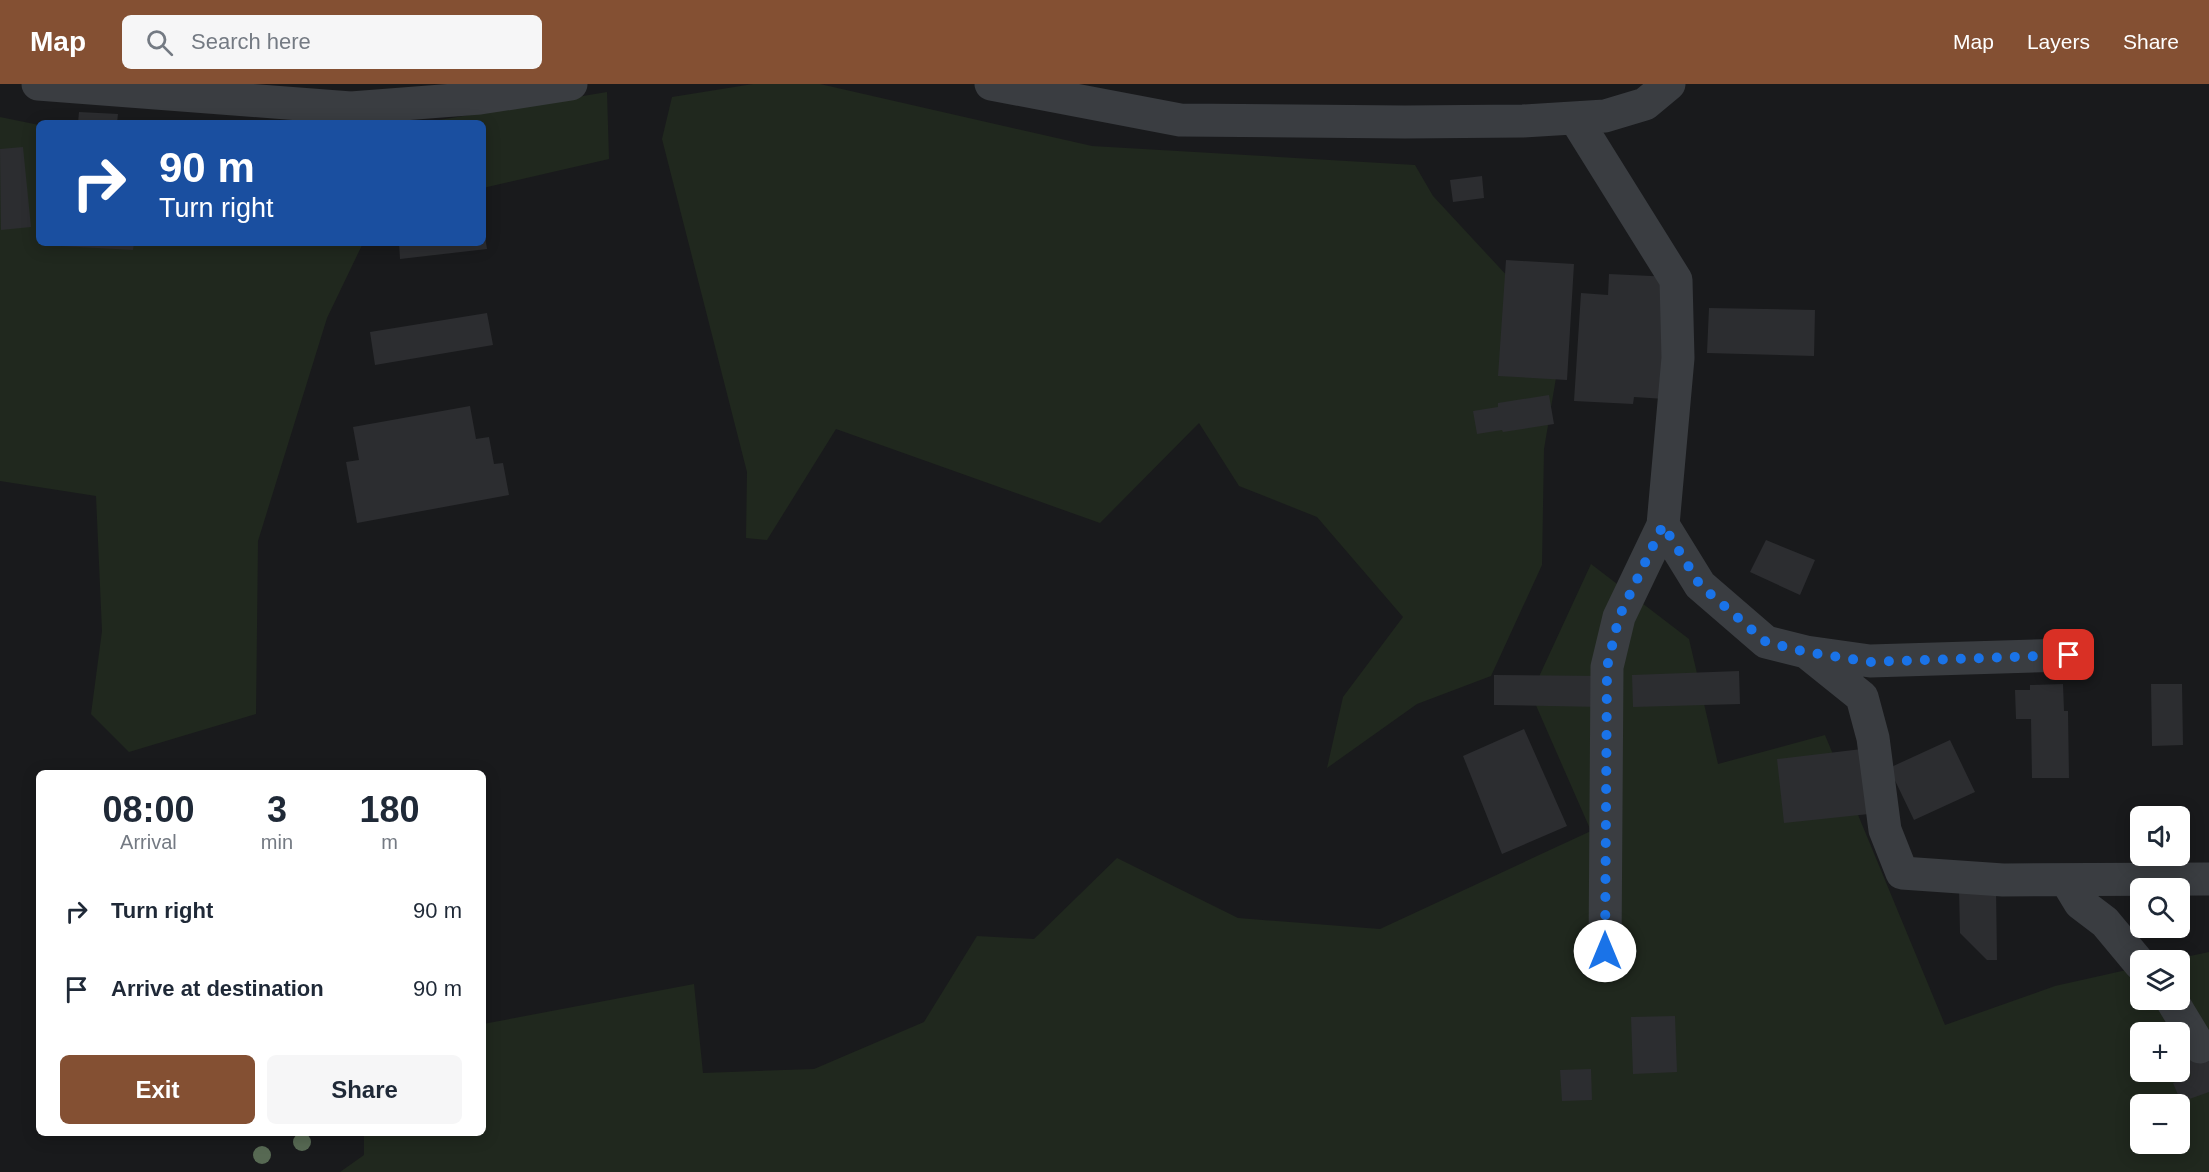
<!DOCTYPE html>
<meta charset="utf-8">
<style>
body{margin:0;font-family:Helvetica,sans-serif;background:#f6f6f7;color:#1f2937;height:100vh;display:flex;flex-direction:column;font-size:22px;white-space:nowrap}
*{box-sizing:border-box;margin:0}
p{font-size:20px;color:#747a83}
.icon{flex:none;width:33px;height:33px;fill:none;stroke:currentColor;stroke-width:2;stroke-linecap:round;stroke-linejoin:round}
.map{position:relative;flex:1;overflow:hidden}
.panel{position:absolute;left:36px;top:686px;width:450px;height:366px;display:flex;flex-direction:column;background:#fff;border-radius:9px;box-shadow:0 3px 15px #0003}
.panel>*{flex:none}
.banner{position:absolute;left:36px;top:36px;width:450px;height:126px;border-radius:9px;box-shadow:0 3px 15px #0003;background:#1a4fa0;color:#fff;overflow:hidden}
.buttons{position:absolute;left:2130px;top:722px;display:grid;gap:12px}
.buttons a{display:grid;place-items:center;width:60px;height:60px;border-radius:9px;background:#fff;box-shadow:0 3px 15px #0003;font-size:30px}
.pin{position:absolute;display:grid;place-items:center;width:51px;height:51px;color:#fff;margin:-26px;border-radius:12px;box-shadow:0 3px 9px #0006}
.me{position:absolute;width:66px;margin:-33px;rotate:0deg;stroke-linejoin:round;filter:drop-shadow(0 0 4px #0008)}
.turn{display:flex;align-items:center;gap:21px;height:126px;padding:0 24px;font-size:27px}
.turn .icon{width:78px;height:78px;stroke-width:2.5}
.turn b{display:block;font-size:42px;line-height:51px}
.eta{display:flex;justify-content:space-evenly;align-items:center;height:102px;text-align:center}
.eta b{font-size:36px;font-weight:700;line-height:42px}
.cta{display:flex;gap:12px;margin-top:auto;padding:12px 24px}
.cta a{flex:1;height:69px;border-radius:9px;background:#845033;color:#fff;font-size:24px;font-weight:700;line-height:69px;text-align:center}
.cta a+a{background:#f6f6f7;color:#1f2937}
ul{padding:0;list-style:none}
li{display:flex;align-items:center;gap:18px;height:78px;padding:0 24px}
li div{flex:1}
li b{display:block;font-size:22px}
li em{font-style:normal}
header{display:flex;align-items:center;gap:36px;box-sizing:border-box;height:84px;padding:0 30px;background:#845033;color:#fff}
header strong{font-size:28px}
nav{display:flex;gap:33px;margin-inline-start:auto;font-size:21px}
.search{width:420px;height:54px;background:#f6f6f7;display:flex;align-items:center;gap:15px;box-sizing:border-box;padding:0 21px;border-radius:9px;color:#747a83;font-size:22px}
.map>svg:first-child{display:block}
</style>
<header>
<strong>Map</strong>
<div class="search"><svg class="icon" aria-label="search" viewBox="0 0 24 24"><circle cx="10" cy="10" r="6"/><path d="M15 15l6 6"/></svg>Search here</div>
<nav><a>Map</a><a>Layers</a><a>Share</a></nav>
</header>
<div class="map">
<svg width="2209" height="1088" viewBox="0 0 2209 1088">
<rect width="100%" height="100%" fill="#191a1c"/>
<path fill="#20281e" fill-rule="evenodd" d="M753,0H820L1092,62L1415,81L1433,112L1523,209L1557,288L1544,365L1542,481L1491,592L1417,620L1327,684L1343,613L1403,533L1317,433L1239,402L1199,339L1100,439L836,345L767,456L746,454L747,388L662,55L672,13Z
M607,8L609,75L483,104V39H421Z
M0,33L39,41V159H363L327,234L258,457L256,630L129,668L91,630L102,547L96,412L0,397Z
M1591,480L1689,555L1718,680L1825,651L1945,941L2055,902L2140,883V915H2180V876H2171L2209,868V1088H340L364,1071V1049L483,1048V940L694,900L703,989L814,985L924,938L977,852L1034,855L1117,774L1238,834L1380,845L1591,747L1531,610ZM2140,948H2180V987H2140ZM2140,1020H2180V1059H2140Z"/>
<path fill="#2c2d30" d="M79,28L118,30L117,39H78Z
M23,63L31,143L1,146L0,65Z
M1482,92L1484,114L1453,118L1450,96Z
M483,140L487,165L400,175L399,159H483Z
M43,159H134L133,166L43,161Z
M1506,176L1574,180L1567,296L1498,292Z
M1609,190L1672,193L1665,315L1634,313L1633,320L1574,317L1581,209L1608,211Z
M1709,224L1815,226L1814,272L1707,269Z
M487,229L493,261L375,281L370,248Z
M1549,311L1554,340L1503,348L1502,346L1477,350L1473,327L1498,323V319Z
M470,322L476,355L489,353L494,380L503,379L509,411L357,439L346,378L359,376L353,343Z
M1766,456L1815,476L1800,511L1750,488Z
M1739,587L1740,620L1633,623L1632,591Z
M1494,591L1602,592V623L1494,621Z
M2063,600L2064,627H2068L2069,694H2032L2031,635H2016L2015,606H2030V601Z
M2151,600H2182L2183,661L2152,662Z
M1524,645L1567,742L1502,770L1463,672Z
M1950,656L1975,708L1914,736L1889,684Z
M1862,665L1869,730L1784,739L1777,675Z
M1959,804H1996L1997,876H1987L1960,849Z
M1675,932L1677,988L1633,990L1631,933Z
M2209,967V1008L2181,1018L2173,999L2191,992L2185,976Z
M1591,985L1592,1016L1562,1017L1560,986Z"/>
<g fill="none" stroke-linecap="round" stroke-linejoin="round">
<path stroke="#3a3d41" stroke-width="33" d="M38,0L351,24L480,14L571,0
M991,0L1180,36L1405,38L1523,37L1605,32L1645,20L1669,0
M1575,34L1676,196L1678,274L1663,441L1619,533L1607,583L1605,867
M1663,441L1700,501L1766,558L1806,568L1870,577L2069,571
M1806,568L1862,613L1873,654L1885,746L1902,789L2003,796L2209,795
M2066,796L2080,819L2105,838L2140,880
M2171,915L2200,963"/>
</g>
<g fill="#576953">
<circle cx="302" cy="1058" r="9"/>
<circle cx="262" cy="1071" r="9"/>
</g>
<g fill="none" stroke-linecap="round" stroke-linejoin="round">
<path stroke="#1a73e8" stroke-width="10" stroke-dasharray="0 18" d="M1605,867L1607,583L1619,533L1663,441L1700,501L1766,558L1806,568L1870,578L2069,571"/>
</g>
</svg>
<div class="buttons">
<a><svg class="icon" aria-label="sound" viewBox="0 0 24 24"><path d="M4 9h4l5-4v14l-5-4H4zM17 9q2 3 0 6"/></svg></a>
<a><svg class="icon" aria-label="search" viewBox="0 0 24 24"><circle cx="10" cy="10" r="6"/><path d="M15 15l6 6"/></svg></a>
<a><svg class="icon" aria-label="layers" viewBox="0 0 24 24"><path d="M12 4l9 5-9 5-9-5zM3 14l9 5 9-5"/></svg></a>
<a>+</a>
<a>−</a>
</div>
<div class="pin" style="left:2069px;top:571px;background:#d93025"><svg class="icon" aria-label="arrive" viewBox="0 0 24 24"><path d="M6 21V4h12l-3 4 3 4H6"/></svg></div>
<svg class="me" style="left:1605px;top:867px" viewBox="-20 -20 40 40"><circle r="19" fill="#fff"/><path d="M0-13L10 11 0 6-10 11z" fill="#1a73e8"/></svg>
<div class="banner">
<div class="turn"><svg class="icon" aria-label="right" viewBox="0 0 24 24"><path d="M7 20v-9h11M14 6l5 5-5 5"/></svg><div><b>90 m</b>Turn right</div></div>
</div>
<section class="panel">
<div class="eta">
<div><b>08:00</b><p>Arrival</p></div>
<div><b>3</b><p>min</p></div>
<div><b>180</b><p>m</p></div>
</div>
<ul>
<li><svg class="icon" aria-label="right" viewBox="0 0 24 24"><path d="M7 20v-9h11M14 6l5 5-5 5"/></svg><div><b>Turn right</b></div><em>90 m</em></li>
<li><svg class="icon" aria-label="arrive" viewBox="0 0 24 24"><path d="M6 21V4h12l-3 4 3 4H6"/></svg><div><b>Arrive at destination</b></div><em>90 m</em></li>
</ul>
<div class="cta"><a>Exit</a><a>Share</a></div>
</section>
</div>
